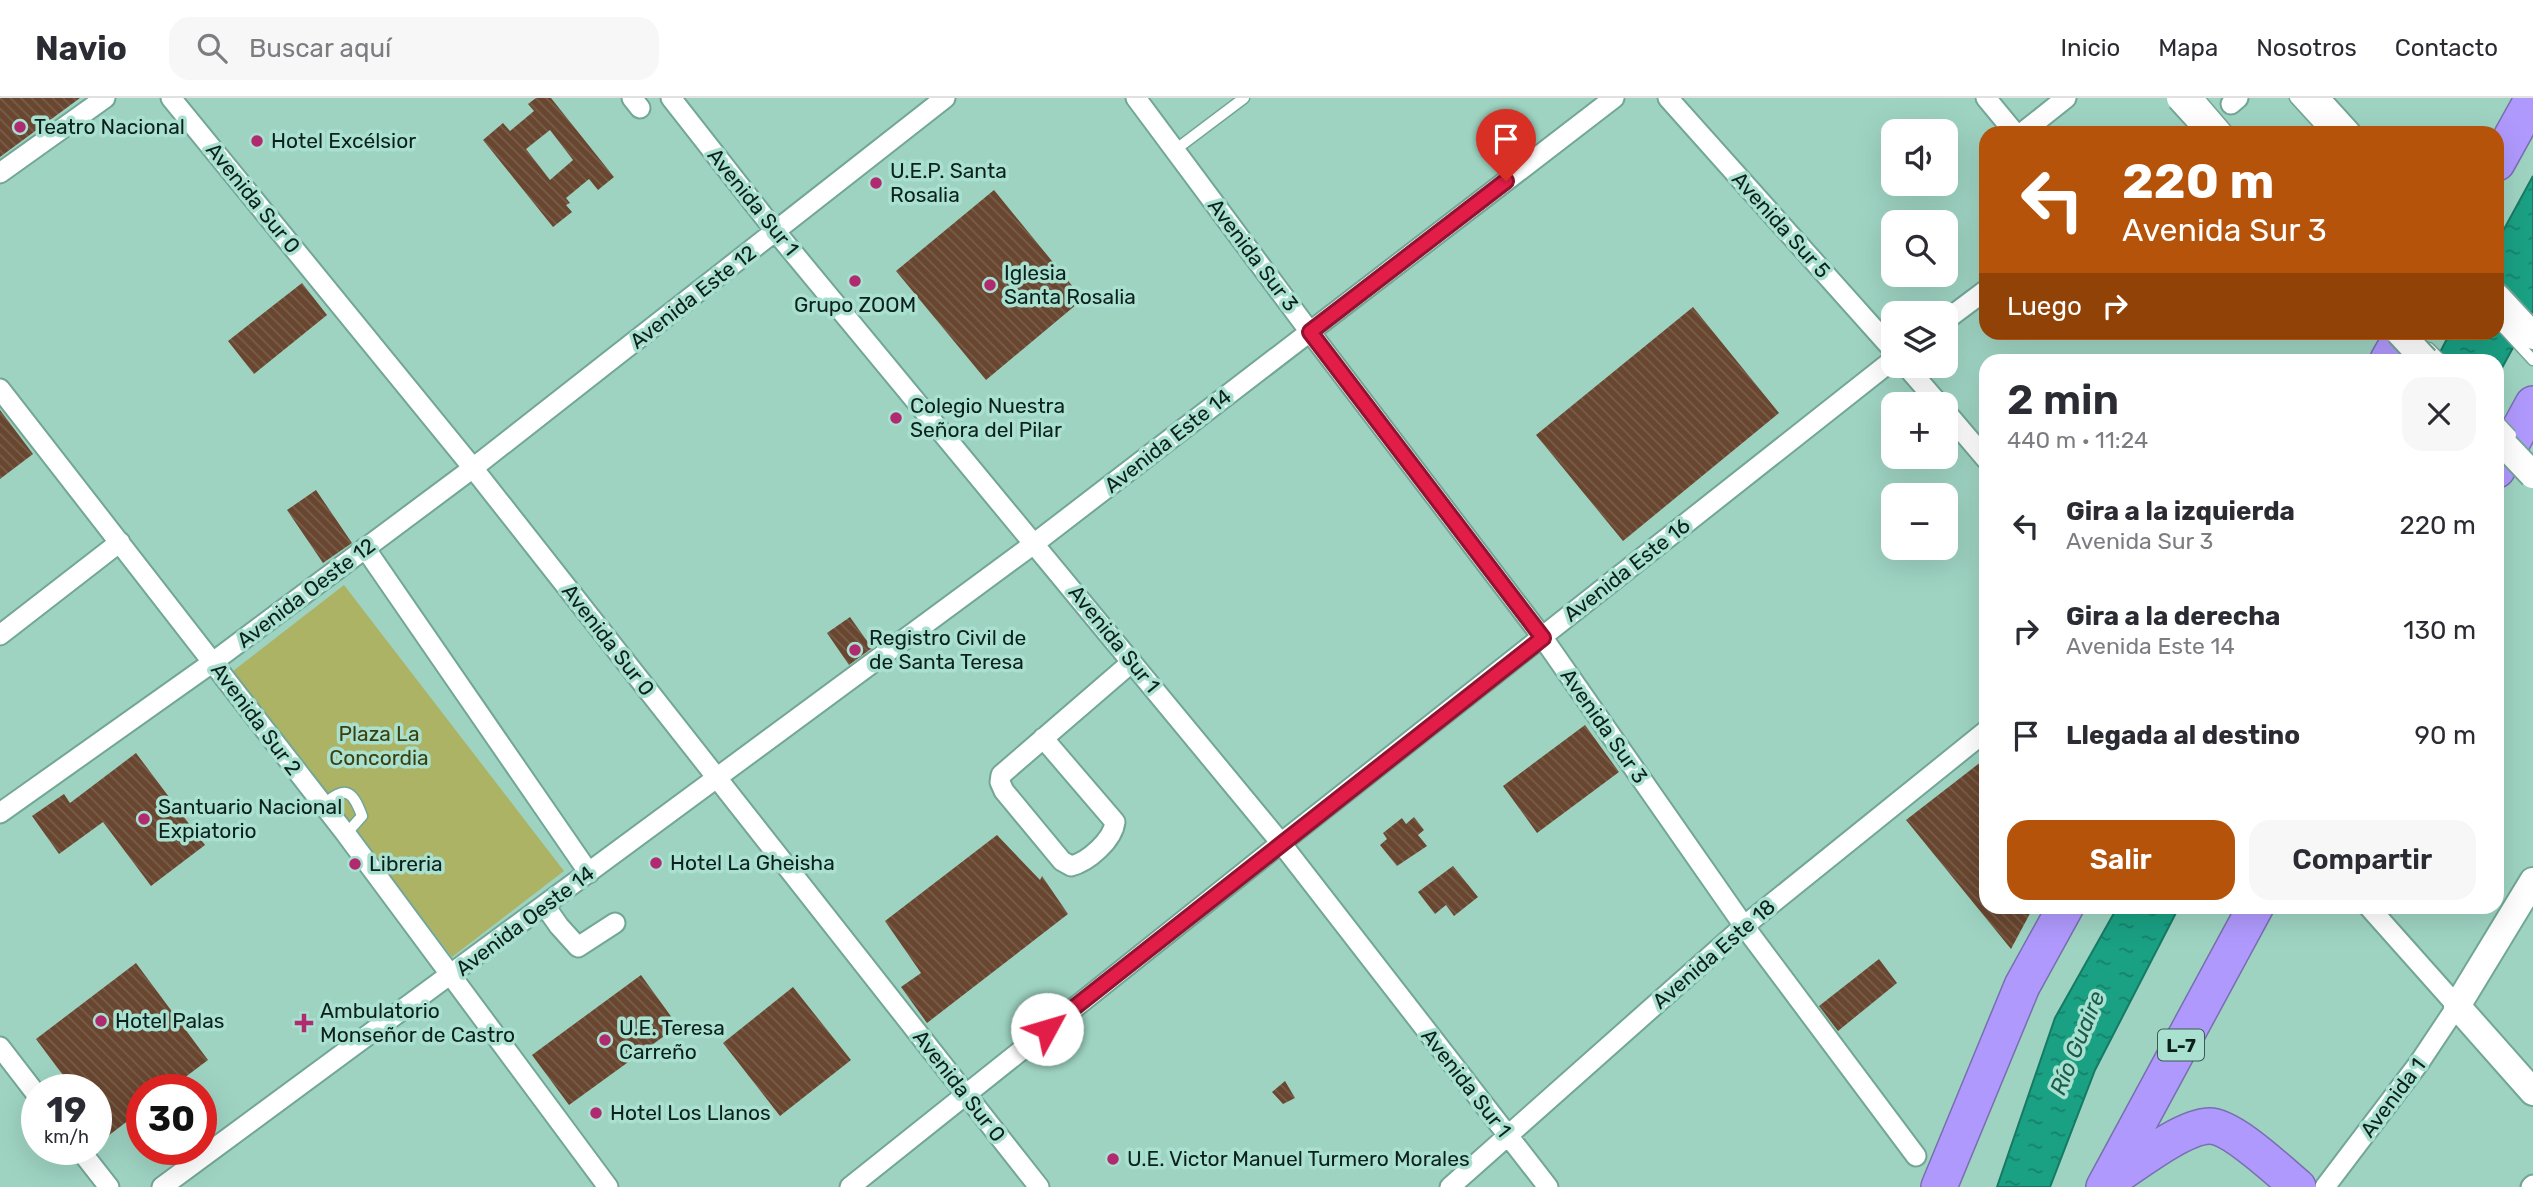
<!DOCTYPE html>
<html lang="es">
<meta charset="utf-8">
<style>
body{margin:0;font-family:Rubik,sans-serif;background:#f7f7f7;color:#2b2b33;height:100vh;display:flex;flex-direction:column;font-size:26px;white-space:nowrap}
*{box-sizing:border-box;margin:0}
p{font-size:23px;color:#7c7c81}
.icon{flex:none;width:38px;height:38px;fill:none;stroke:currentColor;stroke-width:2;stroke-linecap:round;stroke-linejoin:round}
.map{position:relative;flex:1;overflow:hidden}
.panel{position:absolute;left:1979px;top:256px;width:525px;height:560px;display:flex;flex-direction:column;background:#fff;border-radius:21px;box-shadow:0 7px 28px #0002}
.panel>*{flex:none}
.top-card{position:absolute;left:1979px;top:28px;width:525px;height:214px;border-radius:21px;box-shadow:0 7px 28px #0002;background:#b45309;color:#fff;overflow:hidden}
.fabs{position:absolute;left:1881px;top:21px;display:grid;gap:14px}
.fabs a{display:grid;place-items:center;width:77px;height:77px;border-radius:14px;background:#fff;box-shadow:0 7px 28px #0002;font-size:35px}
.speed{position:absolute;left:21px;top:976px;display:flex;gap:14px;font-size:35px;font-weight:700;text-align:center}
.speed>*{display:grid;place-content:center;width:91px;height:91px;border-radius:50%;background:#fff;box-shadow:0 7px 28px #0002;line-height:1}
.speed small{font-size:18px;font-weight:400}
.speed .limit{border:10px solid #d22;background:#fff;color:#111}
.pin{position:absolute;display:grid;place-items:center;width:60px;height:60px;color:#fff;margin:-72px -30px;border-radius:50% 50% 50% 0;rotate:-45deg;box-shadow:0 0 7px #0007}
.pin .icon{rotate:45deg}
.me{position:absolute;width:77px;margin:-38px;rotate:51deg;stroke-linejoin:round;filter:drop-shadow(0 0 5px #0008)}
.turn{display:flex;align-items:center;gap:24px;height:147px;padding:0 28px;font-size:32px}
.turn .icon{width:91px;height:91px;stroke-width:2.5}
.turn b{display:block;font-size:49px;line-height:60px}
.then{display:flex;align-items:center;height:66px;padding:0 28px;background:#0003;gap:14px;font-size:26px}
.round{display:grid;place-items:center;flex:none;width:74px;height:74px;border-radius:21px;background:#f7f7f7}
.overview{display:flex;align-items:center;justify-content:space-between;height:119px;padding:0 28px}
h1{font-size:42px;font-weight:600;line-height:52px}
.cta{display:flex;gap:14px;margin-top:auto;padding:14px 28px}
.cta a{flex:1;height:80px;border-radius:21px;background:#b45309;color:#fff;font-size:28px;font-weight:600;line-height:80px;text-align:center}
.cta a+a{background:#f7f7f7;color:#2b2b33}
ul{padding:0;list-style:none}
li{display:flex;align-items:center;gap:21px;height:105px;padding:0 28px}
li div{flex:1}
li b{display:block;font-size:26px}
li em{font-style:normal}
header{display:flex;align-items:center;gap:42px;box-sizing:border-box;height:98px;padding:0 35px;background:#fff;border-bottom:2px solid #e1e1e2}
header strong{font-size:33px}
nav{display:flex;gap:38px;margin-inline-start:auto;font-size:24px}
.search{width:490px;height:63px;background:#f7f7f7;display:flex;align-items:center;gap:18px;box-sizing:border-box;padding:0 24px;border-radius:21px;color:#7c7c81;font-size:26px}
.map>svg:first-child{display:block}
</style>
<header>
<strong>Navio</strong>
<div class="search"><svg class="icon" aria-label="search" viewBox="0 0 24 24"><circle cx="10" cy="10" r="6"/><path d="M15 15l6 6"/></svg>Buscar aquí</div>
<nav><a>Inicio</a><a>Mapa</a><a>Nosotros</a><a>Contacto</a></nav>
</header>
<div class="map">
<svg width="2533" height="1089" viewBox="0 0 2533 1089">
<defs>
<pattern id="water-ripples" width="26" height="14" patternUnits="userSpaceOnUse" patternTransform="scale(1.75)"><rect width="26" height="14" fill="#1aa083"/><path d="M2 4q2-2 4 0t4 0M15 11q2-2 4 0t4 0" fill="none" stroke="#16826a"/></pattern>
<pattern id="building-back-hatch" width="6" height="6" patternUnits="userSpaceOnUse" patternTransform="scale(1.75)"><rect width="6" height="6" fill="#69462f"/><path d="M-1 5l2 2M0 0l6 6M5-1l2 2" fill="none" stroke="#785e4b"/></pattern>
</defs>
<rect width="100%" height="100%" fill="#9ed3c2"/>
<path fill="#acb364" d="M344,487L564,773L452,859L233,573Z"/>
<path fill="url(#water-ripples)" stroke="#167a64" stroke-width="2" d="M2533,78V213L2497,279V262H2436L2450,235L2497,234V144Z
M2118,808L2179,809L2095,972L2050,1089H1997L2055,920Z"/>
<path fill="url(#building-back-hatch)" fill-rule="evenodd" d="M0,0H80L0,59Z
M536,0H551L614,79L598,92L589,81L566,100L570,105L566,107L572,114L553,129L483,42L503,25L510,33L534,13L528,6ZM550,32L573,62L550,82L526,51Z
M994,92L1083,201L986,282L896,173Z
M302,185L327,217L254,276L228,243Z
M1693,209L1779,315L1623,443L1536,337Z
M0,312L33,356L0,381Z
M316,392L352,445L323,465L287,412Z
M850,519L872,550L849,567L827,535Z
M1585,627L1619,674L1537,735L1503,688Z
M136,655L205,747L151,788L103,724L59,756L32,718L64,696L70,705Z
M1986,660V808H2034L2011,851L1906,722Z
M1414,719L1424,732L1418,737L1427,748L1397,768L1380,747L1387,741L1383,735L1402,720L1406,726Z
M997,737L1040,782L1042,778L1068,816L927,925L901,889L921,875L885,823Z
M1453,768L1478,799L1454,818L1446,807L1435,816L1418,794Z
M1879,861L1897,885L1838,933L1819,908Z
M136,865L208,962L168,992H142V1012L108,1038L96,1022V992H74L36,941Z
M641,877L678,928L569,1007L532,957Z
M793,889L851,962L780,1018L723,945Z
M1285,983L1295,1000L1283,1006L1272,994Z"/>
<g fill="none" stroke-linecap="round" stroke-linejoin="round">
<defs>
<path id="lane" d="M2295,0L2327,35
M1175,52L1244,0
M2497,223L2533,262
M2429,250L2441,262
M323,707C345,688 352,691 362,718L346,736"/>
<path id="street" d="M171,0L473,370L1039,1089
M632,0L640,10
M671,0L776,134L1281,745L1548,1089
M1136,0L1310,234L1543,540L1744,828L1916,1058
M1668,0L1894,253
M1986,0L2015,35H2022L2066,0
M2231,6L2238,0
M0,75L105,0
M1946,222L1986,192
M1906,268L1939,306
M0,291L346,736L608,1089
M1946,314L1986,361
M365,450L589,775
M0,537L120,444
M1043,640L1115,724C1113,742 1088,764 1071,768L1062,763L1004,693L1000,684L1001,677L1132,564
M0,715L213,564L473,370L945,0
M545,808L559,828L578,849L615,825
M0,949L37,997
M80,1052L109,1089
M162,1089L1035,445L1614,0
M850,1089L1281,745L1894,261
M1450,1089L1744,828L1986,633
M2325,1089L2419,965L2457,908L2368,808
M2531,1089L2533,1087"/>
<path id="secondary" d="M2315,0L2347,35
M2497,199L2533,238
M2533,783L2457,908L2533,994"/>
<path id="highway" d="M2497,65L2533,0
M2388,262L2404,234
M2497,372L2533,306
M2109,1083C2133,1068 2181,1029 2209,1028C2231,1027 2280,1074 2298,1089
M1939,1089L2022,888L2066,808
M2104,1089L2256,808"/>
</defs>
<use href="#lane" stroke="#72a696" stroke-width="13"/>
<use href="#street" stroke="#72a696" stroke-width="23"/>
<use href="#secondary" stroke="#72a696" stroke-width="30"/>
<use href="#highway" stroke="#776fae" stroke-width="38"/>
<use href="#lane" stroke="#fff" stroke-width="10"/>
<use href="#street" stroke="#fff" stroke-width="19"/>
<use href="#secondary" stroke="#fff" stroke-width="26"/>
<use href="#highway" stroke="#b099fd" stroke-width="35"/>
<defs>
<path id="lane-bridge" d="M2199,0L2229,35
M2497,322L2511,337"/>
<path id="secondary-bridge" d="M2180,0L2212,35
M2399,234L2425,262
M2497,339L2533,377"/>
</defs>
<use href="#lane-bridge" stroke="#72a696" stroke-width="13" stroke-linecap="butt"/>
<use href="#secondary-bridge" stroke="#72a696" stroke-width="30" stroke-linecap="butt"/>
<use href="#lane-bridge" stroke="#fff" stroke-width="10"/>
<use href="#secondary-bridge" stroke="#fff" stroke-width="26"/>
</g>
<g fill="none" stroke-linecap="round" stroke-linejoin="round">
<defs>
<path id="route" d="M1047,931L1543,540L1310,234L1506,83"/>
</defs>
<use href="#route" stroke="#92132f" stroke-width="18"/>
<use href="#route" stroke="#e11d48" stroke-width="12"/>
</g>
<g fill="#b02a70" stroke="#aae0cf" stroke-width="2.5">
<circle cx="20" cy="29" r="7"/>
<circle cx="257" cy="43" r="7"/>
<circle cx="876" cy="85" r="7"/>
<circle cx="855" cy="183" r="7"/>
<circle cx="990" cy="187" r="7"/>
<circle cx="896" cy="320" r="7"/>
<circle cx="855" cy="552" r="7"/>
<circle cx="144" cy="721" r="7"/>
<circle cx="656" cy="765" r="7"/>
<circle cx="355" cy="766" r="7"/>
<circle cx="101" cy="923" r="7"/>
<path d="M300.5 914.5h7v7h7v7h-7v7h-7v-7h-7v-7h7z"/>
<circle cx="605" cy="942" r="7"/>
<circle cx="596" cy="1015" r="7"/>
<circle cx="1113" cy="1061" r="7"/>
</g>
<g text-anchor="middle" stroke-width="7" stroke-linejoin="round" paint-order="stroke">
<rect fill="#aae0cf" stroke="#3b5a51" stroke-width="2" x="2158" y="931.5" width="46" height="31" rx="5"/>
<g font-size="19" font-weight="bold" fill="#0c211b">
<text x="2181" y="954">L-7</text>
</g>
<g font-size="21" fill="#0c211b" stroke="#aae0cf" text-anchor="start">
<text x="34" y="36">Teatro Nacional</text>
<text x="271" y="50">Hotel Excélsior</text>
<text x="890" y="80">U.E.P. Santa<tspan x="890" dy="24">Rosalia</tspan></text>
<text x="1004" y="182">Iglesia<tspan x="1004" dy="24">Santa Rosalia</tspan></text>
<text x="855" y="214" text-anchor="middle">Grupo ZOOM</text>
<text x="910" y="315">Colegio Nuestra<tspan x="910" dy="24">Señora del Pilar</tspan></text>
<text x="869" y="547">Registro Civil de<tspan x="869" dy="24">de Santa Teresa</tspan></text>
<text x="158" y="716">Santuario Nacional<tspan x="158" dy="24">Expiatorio</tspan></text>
<text x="670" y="772">Hotel La Gheisha</text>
<text x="369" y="773">Libreria</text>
<text x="320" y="920">Ambulatorio<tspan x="320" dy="24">Monseñor de Castro</tspan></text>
<text x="115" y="930">Hotel Palas</text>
<text x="619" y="937">U.E. Teresa<tspan x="619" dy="24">Carreño</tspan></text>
<text x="610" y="1022">Hotel Los Llanos</text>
<text x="1127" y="1068">U.E. Victor Manuel Turmero Morales</text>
</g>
<g font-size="21" fill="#0c211b" stroke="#aae0cf">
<text transform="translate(253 100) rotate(51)" y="7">Avenida Sur 0</text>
<text transform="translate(753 104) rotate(51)" y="7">Avenida Sur 1</text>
<text transform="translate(1781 127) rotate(48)" y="7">Avenida Sur 5</text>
<text transform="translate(1253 157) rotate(53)" y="7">Avenida Sur 3</text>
<text transform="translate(693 199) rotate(-38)" y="7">Avenida Este 12</text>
<text transform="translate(1168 343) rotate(-38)" y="7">Avenida Este 14</text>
<text transform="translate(1627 472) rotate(-38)" y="7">Avenida Este 16</text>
<text transform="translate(306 495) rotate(-37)" y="7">Avenida Oeste 12</text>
<text transform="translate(1114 541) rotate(51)" y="7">Avenida Sur 1</text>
<text transform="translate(608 542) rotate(52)" y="7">Avenida Sur 0</text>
<text transform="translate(256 621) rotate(53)" y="7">Avenida Sur 2</text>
<text transform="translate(1604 628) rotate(55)" y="7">Avenida Sur 3</text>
<text transform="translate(525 823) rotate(-37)" y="7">Avenida Oeste 14</text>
<text transform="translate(1714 856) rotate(-41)" y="7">Avenida Este 18</text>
<text transform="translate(1466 985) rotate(52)" y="7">Avenida Sur 1</text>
<text transform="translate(959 988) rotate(52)" y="7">Avenida Sur 0</text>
<text transform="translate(2393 1000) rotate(-53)" y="7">Avenida 1</text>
</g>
<g font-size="21" fill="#3b3f0c" stroke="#aae0cf">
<text x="379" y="643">Plaza La<tspan x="379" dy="24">Concordia</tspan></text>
</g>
<g font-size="23" font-style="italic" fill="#1a5b4b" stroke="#aae0cf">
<text transform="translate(2077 945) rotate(-68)" y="8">Río Guaire</text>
</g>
</g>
</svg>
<div class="fabs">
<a><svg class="icon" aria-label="sound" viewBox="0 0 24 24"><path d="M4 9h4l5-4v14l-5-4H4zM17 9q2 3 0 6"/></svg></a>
<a><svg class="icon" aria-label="search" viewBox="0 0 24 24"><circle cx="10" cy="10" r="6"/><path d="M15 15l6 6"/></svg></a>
<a><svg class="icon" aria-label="layers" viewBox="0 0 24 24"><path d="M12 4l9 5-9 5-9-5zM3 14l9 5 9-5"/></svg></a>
<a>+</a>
<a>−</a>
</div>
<div class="speed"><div>19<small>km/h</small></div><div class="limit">30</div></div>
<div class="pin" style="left:1506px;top:83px;background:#d93025"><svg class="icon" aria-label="arrive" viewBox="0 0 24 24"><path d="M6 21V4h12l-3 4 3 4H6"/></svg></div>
<svg class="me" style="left:1047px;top:931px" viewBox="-20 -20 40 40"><circle r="19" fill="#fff"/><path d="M0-13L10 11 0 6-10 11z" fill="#e11d48"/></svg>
<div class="top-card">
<div class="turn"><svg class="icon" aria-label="left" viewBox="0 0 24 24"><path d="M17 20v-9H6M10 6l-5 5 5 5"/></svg><div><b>220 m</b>Avenida Sur 3</div></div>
<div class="then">Luego<svg class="icon" aria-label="right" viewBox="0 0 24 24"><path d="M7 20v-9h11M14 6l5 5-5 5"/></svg></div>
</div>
<section class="panel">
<div class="overview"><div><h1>2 min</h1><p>440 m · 11:24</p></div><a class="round"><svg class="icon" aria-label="close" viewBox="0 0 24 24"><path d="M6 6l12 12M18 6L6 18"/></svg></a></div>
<ul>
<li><svg class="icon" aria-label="left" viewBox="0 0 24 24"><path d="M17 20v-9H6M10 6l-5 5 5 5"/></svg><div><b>Gira a la izquierda</b><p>Avenida Sur 3</p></div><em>220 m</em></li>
<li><svg class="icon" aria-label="right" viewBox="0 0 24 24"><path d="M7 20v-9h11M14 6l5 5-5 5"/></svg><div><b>Gira a la derecha</b><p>Avenida Este 14</p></div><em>130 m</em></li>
<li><svg class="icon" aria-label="arrive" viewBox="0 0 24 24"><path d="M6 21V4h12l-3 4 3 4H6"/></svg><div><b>Llegada al destino</b></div><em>90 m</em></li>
</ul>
<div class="cta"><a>Salir</a><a>Compartir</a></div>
</section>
</div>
